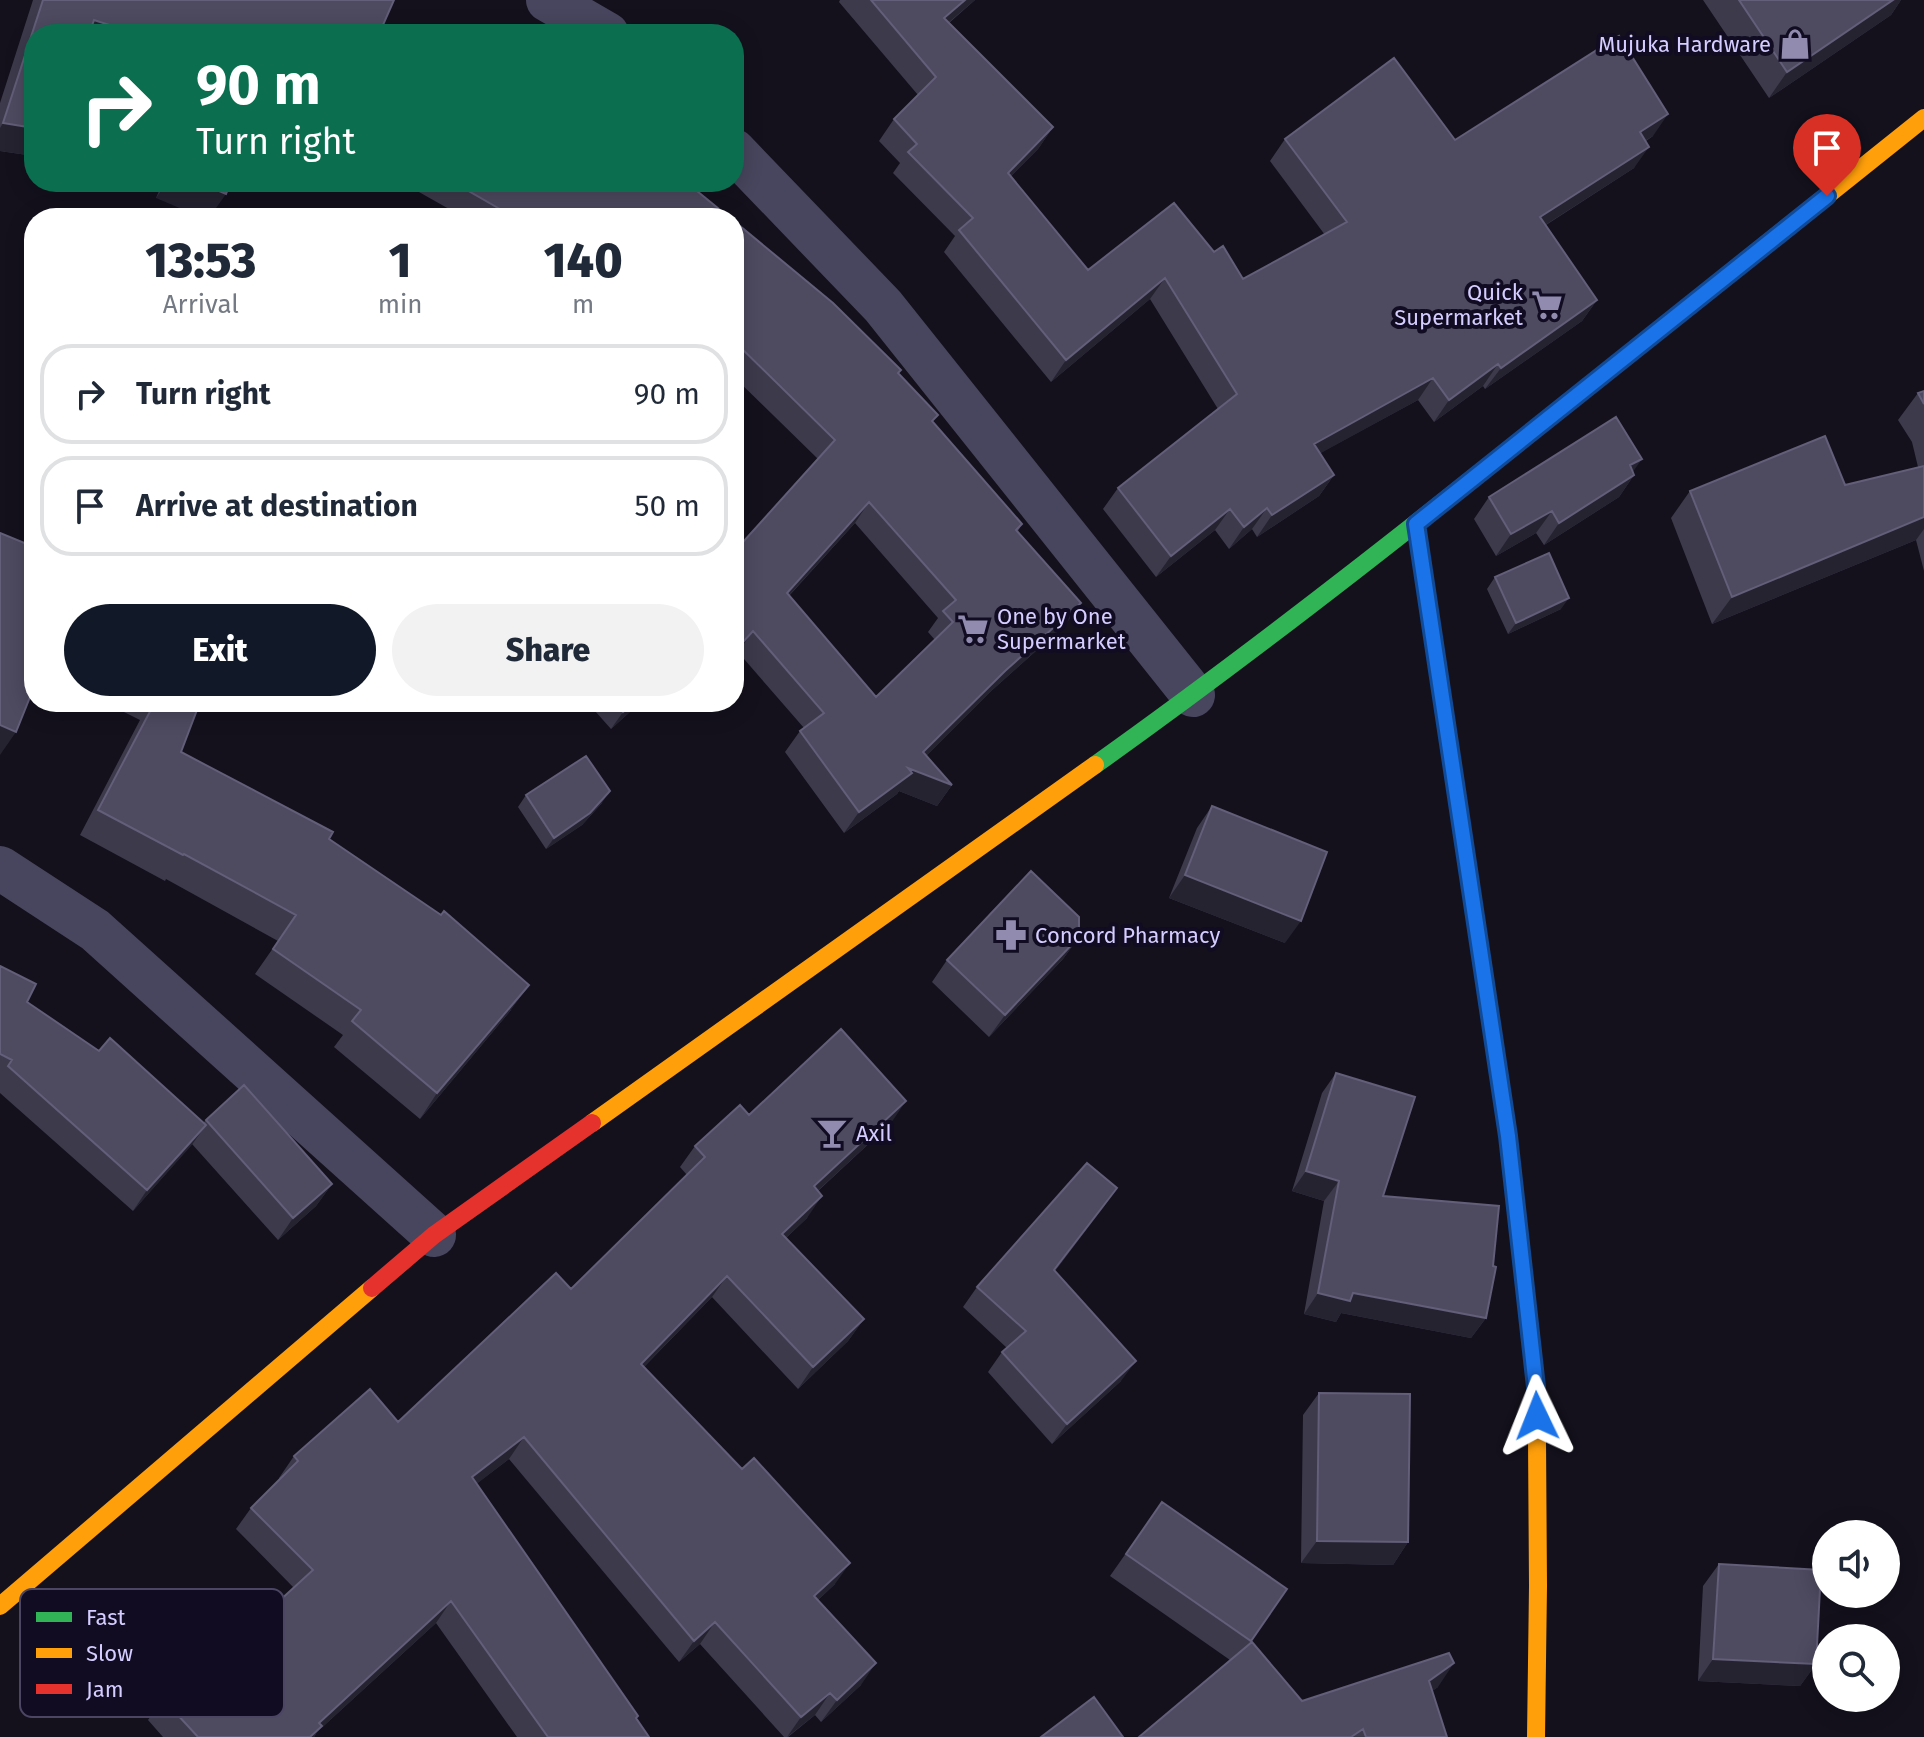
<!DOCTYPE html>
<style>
body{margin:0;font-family:"Fira Sans",sans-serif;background:#f2f2f3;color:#1f2937;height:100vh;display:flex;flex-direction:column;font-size:30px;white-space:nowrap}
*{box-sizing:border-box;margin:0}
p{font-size:26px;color:#747a83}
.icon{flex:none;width:44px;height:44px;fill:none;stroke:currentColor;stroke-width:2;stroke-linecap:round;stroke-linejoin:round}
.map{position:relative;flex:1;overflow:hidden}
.panel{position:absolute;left:24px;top:208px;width:720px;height:504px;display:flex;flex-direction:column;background:#fff;border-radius:32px;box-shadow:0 4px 20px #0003}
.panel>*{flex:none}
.banner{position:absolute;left:24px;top:24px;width:720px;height:168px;border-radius:32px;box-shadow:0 4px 20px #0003;background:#0b6e4f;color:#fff;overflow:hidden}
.tools{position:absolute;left:1812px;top:1520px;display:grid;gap:16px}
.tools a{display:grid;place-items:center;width:88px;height:88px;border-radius:50%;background:#fff;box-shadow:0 4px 20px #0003;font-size:40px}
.pin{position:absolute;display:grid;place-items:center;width:68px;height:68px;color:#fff;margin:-82px -34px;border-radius:50% 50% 50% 0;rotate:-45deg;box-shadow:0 0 8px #0007}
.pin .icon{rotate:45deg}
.me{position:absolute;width:88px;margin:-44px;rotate:358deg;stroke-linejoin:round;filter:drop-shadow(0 0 6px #0008)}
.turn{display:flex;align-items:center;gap:28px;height:168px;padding:0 40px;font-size:36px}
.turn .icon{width:104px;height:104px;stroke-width:2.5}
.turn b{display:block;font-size:56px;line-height:68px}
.eta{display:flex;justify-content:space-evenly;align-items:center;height:136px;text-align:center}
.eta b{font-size:48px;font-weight:800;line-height:56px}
.primary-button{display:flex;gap:16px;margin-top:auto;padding:16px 40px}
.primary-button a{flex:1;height:92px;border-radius:48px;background:#111827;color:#fff;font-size:32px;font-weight:800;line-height:92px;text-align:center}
.primary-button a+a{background:#f2f2f3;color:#1f2937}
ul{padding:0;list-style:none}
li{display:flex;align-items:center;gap:24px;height:100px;margin:0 16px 12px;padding:0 24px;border:4px solid #e0e1e3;border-radius:32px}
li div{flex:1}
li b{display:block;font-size:30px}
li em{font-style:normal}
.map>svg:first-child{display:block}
</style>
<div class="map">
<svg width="1924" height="1737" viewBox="0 0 1924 1737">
<rect width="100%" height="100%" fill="#14111d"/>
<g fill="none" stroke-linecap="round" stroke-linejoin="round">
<path stroke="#48465e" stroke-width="44" d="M548,0L607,34
M734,151L883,306L1193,695
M0,868L95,930L434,1235"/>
<path stroke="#30b455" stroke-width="18" d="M1095,765C1272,639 1441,504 1610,369
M1465,850L1508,1136L1536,1387L1537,1439"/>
<path stroke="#ff9f0a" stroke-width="18" d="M1610,369L1924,118
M1416,524L1465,850
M592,1123L1095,765
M0,1606L372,1288
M1536,1737L1538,1586L1537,1439"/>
<path stroke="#e5322d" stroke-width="18" d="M372,1288L434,1235L592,1123"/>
</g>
<path fill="#3d3a4c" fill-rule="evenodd" d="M33,0H394L379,34H34V156L0,151V103Z
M840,0H975L949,23L1053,127L1038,149L1011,176L1088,270L1214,252L1243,279L1325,235L1270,161L1285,139L1455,140L1653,136L1646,141L1634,168L1546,225L1597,300L1582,321L1485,389L1483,386L1434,422L1418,400L1320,453L1334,475L1319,496L1257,537L1252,529L1229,549L1215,530L1156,577L1103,509L1118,488L1218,409L1150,299L1051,382L944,252L955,236L893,173L900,163L879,141L894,119L918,95L839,2Z
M1703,0H1901L1891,15L1769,98Z
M163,182H231L156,198Z
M403,182H686L730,218H465L403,183Z
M734,221L898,373L933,423L1022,524L1018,531L1066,624L990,692L926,756L952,785L937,806L899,791L897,794L844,833L785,752L800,731L804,728L738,652L734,657V552L818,459L734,377ZM855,523L938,618L928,632L935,640L876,697L789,596Z
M1924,391V571L1916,540L1712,624L1671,518L1690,491L1845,485L1918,467L1912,442L1898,420L1918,393Z
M1633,471L1634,475L1619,497L1544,545L1536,533L1496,556L1474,519L1489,497Z
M1495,577L1561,609L1508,634L1487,589Z
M104,702H200L181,752L329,839L511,1010L420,1119L334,1047L343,1035L255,974L278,941L166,879L165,881L80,835L140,720Z
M587,702H641L611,729Z
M526,795L602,803L582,825L546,849L518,807Z
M1212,806L1285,943L1169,898L1197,828Z
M1079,937L1063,959L989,1037L932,982L947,960Z
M0,966L27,1002L203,1123L206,1120L332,1184L316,1206L278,1240L192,1144L133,1211L0,1093Z
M1336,1073L1383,1196L1486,1318L1471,1338L1341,1313L1336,1322L1304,1314L1324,1201L1292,1191L1322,1093Z
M749,1115L891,1123L818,1191L807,1218L786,1238L864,1319L848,1341L798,1389L712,1297L644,1367L835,1584L818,1600L861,1685L821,1722L815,1715L788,1737H784L700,1644L679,1662L509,1459L476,1484L649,1737H517L436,1623L317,1732L314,1737H163L148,1720L163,1699L240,1637L294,1588L236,1529L251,1508L280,1479L279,1478L294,1456L398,1422L571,1289L687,1175L680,1167L695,1146Z
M1117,1188L1055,1271L1121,1381L1052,1444L988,1372L1002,1352L1007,1348L963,1307L977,1287Z
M1319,1393L1408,1542L1393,1565L1301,1563L1303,1415Z
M1162,1502L1287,1589L1249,1645L1302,1701L1438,1687L1432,1691L1447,1737H1139L1230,1660L1110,1576Z
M1719,1564L1816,1664L1800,1686L1698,1681L1703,1586Z"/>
<path fill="#262331" d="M965,0H975L929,39L944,18Z
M1893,0H1901L1891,15L1769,98L1787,72Z
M94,20L137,34H84Z
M1668,114L1653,136L1625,153L1640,132Z
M3,123L34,128V156L0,151V128Z
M1053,127L1038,149L993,194L1008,173Z
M1649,147L1634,168L1525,238L1540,217Z
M167,182H198L226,194L209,218H203L156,198Z
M1165,278L1150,299L1051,382L1066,360Z
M1597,300L1582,321L1485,389L1501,368Z
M1498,364L1483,386L1434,422L1449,400Z
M1433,378L1418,400L1299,465L1314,444Z
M1642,459L1627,480L1634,475L1619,497L1544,545L1559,523L1630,465Z
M1334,475L1319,496L1257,537L1272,515Z
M869,502L855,523L772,614L787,593Z
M1267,508L1252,529L1229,549L1244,527Z
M1230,509L1215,530L1156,577L1171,556Z
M1552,511L1536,533L1496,556L1511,534Z
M1924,517V529L1916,540L1712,624L1732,597Z
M1569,598L1561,609L1508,634L1516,623Z
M1081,603L1066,624L990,692L912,770L952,785L937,806L899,791L897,794L844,833L859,812L923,752L1005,671Z
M753,631L738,652L734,657L735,651Z
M634,702H641L611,729L623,712Z
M0,725L16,732L0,755Z
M610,791L602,803L582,825L546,849L554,838Z
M1185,875L1301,921L1285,943L1169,898Z
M1079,937L1063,959L989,1037L1005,1015Z
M529,985L511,1010L420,1119L437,1093Z
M906,1101L891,1123L799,1208L814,1186Z
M206,1125L191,1146L133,1211L147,1190Z
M1306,1171L1339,1181L1324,1201L1292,1191Z
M332,1184L316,1206L278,1240L293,1218Z
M1117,1188L1103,1208L1040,1291L1054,1270Z
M822,1196L807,1218L767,1256L782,1234Z
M727,1276L712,1297L626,1385L641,1364Z
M1318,1293H1353L1486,1318L1471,1338L1341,1313L1336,1322L1304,1314Z
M864,1319L848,1341L798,1389L813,1367Z
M1136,1361L1121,1381L1052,1444L1067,1424Z
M524,1437L509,1459L457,1499L472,1477Z
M1317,1541L1408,1542L1393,1565L1301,1563Z
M850,1563L835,1584L799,1618L814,1596Z
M451,1601L436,1623L317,1732L314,1737H309L319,1723Z
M715,1622L700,1644L679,1662L694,1641Z
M1713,1659L1816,1664L1800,1686L1698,1681Z
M876,1663L861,1685L821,1722L837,1700Z
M1454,1663L1438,1687L1412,1705L1429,1681Z
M830,1693L815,1715L787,1737L801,1717Z"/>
<path fill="#4e4a60" stroke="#635e79" stroke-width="2" fill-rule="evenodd" d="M43,0H394L379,34H301L294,31L293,34H137L94,20L89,34H34V128L3,123Z
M871,0H965L944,18L1053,127L1008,173L1088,270L1174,203L1214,252L1223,246L1243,279L1347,222L1285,139L1394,58L1455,140L1619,36L1668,114L1640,132L1649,147L1540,217L1597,300L1501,368L1498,364L1449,400L1433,378L1314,444L1334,475L1272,515L1267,508L1244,527L1230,509L1171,556L1118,488L1237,394L1165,278L1066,360L959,230L973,218L908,152L917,144L894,119L936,77Z
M1739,0H1893L1787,72Z
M198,182H231L226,194Z
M453,182H686L730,218H502L501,217L505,212Z
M734,221L833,303L901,370L898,373L938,415L932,421L1022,524L1016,530L1081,603L1005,671L923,752L952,785L908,768L912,773L859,812L800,731L824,713L753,631L735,651L734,650V552L835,440L734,341ZM869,502L956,600L943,611L953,622L876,697L787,593Z
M1924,391V404L1918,393Z
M1616,417L1642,459L1630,465L1634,475L1559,523L1552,511L1511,534L1489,497Z
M1825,436L1845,485L1924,466V517L1732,597L1690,491Z
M0,533L34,547V687L16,732L0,725Z
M1549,553L1569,598L1516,623L1495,577Z
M155,702H200L181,752L333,832L329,839L441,915L444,911L529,985L437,1093L352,1021L361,1010L273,949L296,915L184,854L183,855L98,810Z
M615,702H634L623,712Z
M586,756L610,791L590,813L554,838L526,795Z
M1212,806L1327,852L1301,921L1185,875Z
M1031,871L1079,917V937L1005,1015L947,960Z
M0,966L36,984L27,1002L99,1051L110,1038L206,1125L147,1190L8,1066L12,1060L0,1054Z
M841,1029L906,1101L814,1186L822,1196L782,1234L864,1319L813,1367L727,1276L641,1364L742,1469L754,1458L850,1563L814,1596L876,1663L837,1700L830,1693L801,1717L715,1622L694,1641L524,1437L472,1477L638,1716L636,1718L649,1737H548L451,1601L319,1723L322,1726L310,1737H198L163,1699L234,1631L240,1637L313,1570L251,1508L298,1461L294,1456L370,1389L398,1422L556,1273L571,1289L705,1157L695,1146L740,1105L749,1115Z
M1336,1073L1415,1097L1383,1196L1499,1206L1493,1266L1496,1267L1486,1318L1353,1293L1350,1301L1318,1293L1339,1181L1306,1171Z
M244,1085L332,1184L293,1218L206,1120Z
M1087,1163L1117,1188L1054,1270L1136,1361L1067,1424L1002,1352L1026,1331L977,1287Z
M1319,1393L1410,1394L1408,1542L1317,1541Z
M1162,1502L1287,1589L1251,1641L1126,1554Z
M1719,1564L1821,1570L1816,1664L1713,1659Z
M1252,1642L1302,1701L1449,1653L1454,1663L1429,1681L1447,1737H1366L1363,1729L1351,1737H1139Z
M1094,1697L1123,1737H1041Z"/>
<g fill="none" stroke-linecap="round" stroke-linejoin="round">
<defs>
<path id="route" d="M1537,1416L1536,1387L1508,1136L1416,524L1827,196"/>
</defs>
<use href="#route" stroke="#114b97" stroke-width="20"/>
<use href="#route" stroke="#1a73e8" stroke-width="14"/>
</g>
<defs>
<symbol id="shop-bare" viewBox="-9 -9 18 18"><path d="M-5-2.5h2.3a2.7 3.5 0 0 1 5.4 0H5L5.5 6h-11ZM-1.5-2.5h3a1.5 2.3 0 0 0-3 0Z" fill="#918bb0" stroke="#110c22" stroke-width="2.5" paint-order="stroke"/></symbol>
<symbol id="supermarket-bare" viewBox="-9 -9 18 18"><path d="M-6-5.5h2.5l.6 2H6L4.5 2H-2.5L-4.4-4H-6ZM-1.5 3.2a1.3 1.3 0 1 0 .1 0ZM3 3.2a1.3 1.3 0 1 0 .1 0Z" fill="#918bb0" stroke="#110c22" stroke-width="2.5" paint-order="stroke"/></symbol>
<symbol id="pharmacy-bare" viewBox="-9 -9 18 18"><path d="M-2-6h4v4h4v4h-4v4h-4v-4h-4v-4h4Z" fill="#918bb0" stroke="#110c22" stroke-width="2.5" paint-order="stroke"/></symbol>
<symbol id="bar-bare" viewBox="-9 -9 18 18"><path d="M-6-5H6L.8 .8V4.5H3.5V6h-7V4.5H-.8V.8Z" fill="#918bb0" stroke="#110c22" stroke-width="2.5" paint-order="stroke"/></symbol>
</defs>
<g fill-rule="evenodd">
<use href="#shop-bare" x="1773" y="22" width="44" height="44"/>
<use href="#supermarket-bare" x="1525" y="283" width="44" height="44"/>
<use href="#supermarket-bare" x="951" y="607" width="44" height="44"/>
<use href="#pharmacy-bare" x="989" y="913" width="44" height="44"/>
<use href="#bar-bare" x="810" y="1111" width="44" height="44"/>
</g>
<g text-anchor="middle" stroke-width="8" stroke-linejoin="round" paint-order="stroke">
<g font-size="22" fill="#d5cdff" stroke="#110c22" text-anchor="start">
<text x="1771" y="52" text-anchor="end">Mujuka Hardware</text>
<text x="1523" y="300" text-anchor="end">Quick<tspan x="1523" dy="25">Supermarket</tspan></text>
<text x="997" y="624">One by One<tspan x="997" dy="25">Supermarket</tspan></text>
<text x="1035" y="943">Concord Pharmacy</text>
<text x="856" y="1141">Axil</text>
</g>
</g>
<rect x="20" y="1589" width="264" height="128" rx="12" fill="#110c22" stroke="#4c4664" stroke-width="2"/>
<rect x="36" y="1612" width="36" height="10" fill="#30b455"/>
<rect x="36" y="1648" width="36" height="10" fill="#ff9f0a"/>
<rect x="36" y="1684" width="36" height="10" fill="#e5322d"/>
<g font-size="22" fill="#d5cdff">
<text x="86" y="1625">Fast</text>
<text x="86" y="1661">Slow</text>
<text x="86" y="1697">Jam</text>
</g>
</svg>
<div class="tools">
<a><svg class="icon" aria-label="sound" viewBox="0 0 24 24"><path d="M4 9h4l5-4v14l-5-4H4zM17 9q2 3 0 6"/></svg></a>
<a><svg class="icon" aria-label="search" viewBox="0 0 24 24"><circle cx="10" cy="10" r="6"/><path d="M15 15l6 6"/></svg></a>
</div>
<div class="pin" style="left:1827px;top:196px;background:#d93025"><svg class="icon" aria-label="arrive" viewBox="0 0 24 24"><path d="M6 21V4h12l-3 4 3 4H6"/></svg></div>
<svg class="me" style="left:1537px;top:1416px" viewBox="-20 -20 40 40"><path d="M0-17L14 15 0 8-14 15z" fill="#1a73e8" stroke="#fff" stroke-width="4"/></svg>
<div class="banner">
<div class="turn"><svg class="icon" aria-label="right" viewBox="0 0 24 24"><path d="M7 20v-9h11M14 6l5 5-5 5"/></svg><div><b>90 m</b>Turn right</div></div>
</div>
<section class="panel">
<div class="eta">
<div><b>13:53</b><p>Arrival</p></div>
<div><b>1</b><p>min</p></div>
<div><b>140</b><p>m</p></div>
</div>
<ul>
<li><svg class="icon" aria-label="right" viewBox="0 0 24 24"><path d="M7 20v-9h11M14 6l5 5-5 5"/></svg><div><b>Turn right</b></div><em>90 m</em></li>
<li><svg class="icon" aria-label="arrive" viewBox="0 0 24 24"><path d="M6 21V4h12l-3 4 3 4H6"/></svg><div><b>Arrive at destination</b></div><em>50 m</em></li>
</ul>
<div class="primary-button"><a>Exit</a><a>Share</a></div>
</section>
</div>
